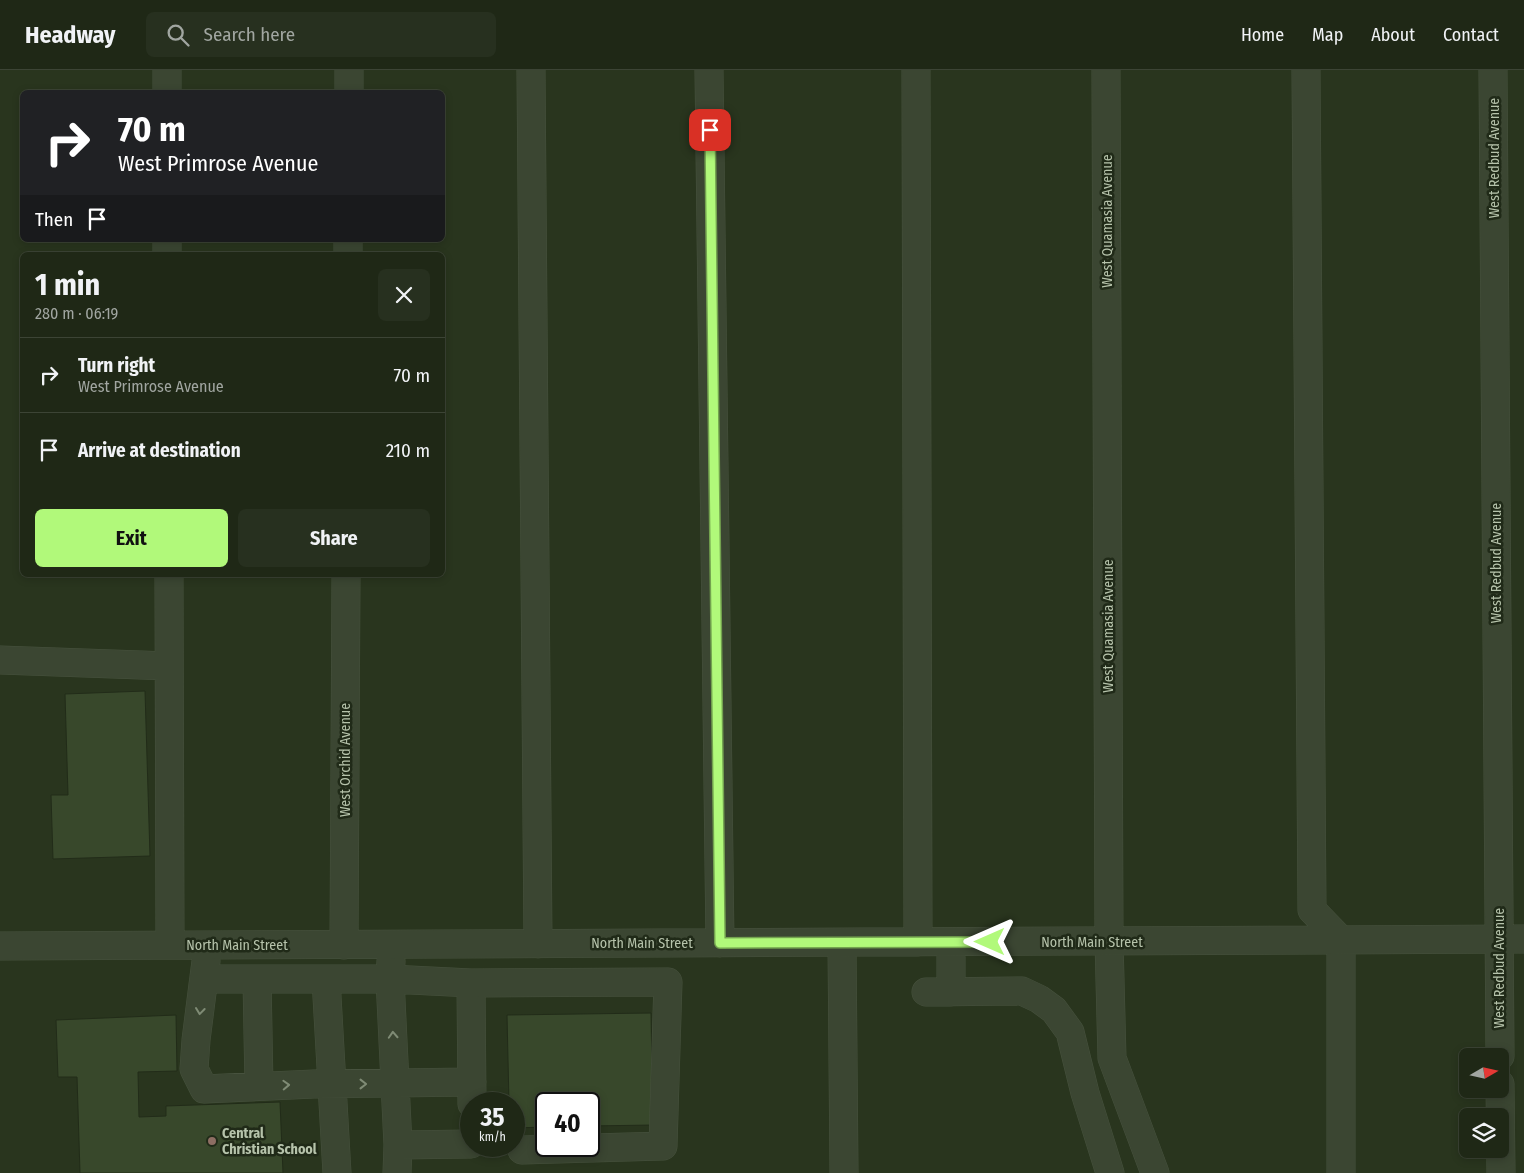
<!DOCTYPE html>
<meta charset="utf-8">
<style>
body{margin:0;font-family:"Fira Sans Condensed",sans-serif;background:#27301f;color:#f1f3f6;height:100vh;display:flex;flex-direction:column;font-size:19px;white-space:nowrap}
*{box-sizing:border-box;margin:0}
p{font-size:16px;color:#a1a6a1}
.icon{flex:none;width:28px;height:28px;fill:none;stroke:currentColor;stroke-width:2;stroke-linecap:round;stroke-linejoin:round}
.map{position:relative;flex:1;overflow:hidden}
.details{position:absolute;left:20px;top:182px;width:425px;height:325px;display:flex;flex-direction:column;background:#1f2816;border-radius:8px;box-shadow:0 2px 8px #0003,0 0 0 1px #3c4435}
.details>*{flex:none}
.banner{position:absolute;left:20px;top:20px;width:425px;height:152px;border-radius:8px;box-shadow:0 2px 8px #0003,0 0 0 1px #3c4435;background:#202124;color:#fff;overflow:hidden}
.needle{width:32px;rotate:81deg}
.fabs{position:absolute;left:1459px;top:978px;display:grid;gap:10px}
.fabs a{display:grid;place-items:center;width:50px;height:50px;border-radius:8px;background:#1f2816;box-shadow:0 2px 8px #0003,0 0 0 1px #3c4435;font-size:25px}
.speed{position:absolute;left:460px;top:1022px;display:flex;gap:10px;font-size:25px;font-weight:700;text-align:center}
.speed>*{display:grid;place-content:center;width:65px;height:65px;border-radius:50%;background:#1f2816;box-shadow:0 2px 8px #0003,0 0 0 1px #3c4435;line-height:1}
.speed small{font-size:12px;font-weight:400}
.speed .limit{border:2px solid #111;border-radius:8px;background:#fff;color:#111}
.pin{position:absolute;display:grid;place-items:center;width:42px;height:42px;color:#fff;margin:-21px;border-radius:10px;box-shadow:0 2px 8px #0006}
.me{position:absolute;width:55px;margin:-28px;rotate:270deg;stroke-linejoin:round;filter:drop-shadow(0 0 4px #0008)}
.turn{display:flex;align-items:center;gap:18px;height:105px;padding:0 15px;font-size:22px}
.turn .icon{width:65px;height:65px;stroke-width:2.5}
.turn b{display:block;font-size:35px;line-height:42px}
.then{display:flex;align-items:center;height:48px;padding:0 15px;background:#0003;gap:10px;font-size:19px}
.round{display:grid;place-items:center;flex:none;width:52px;height:52px;border-radius:8px;background:#27301f}
.summary{display:flex;align-items:center;justify-content:space-between;height:85px;padding:0 15px}
h1{font-size:30px;font-weight:700;line-height:38px}
.cta{display:flex;gap:10px;margin-top:auto;padding:10px 15px}
.cta a{flex:1;height:58px;border-radius:8px;background:#b1f97a;color:#111;font-size:20px;font-weight:700;line-height:58px;text-align:center}
.cta a+a{background:#27301f;color:#f1f3f6}
ul{padding:0;list-style:none}
li{display:flex;align-items:center;gap:15px;height:75px;padding:0 15px;border-top:1px solid #3c4435}
li div{flex:1}
li b{display:block;font-size:19px}
li em{font-style:normal}
header{display:flex;align-items:center;gap:30px;box-sizing:border-box;height:70px;padding:0 25px;background:#1f2816;border-bottom:1px solid #3c4435}
header strong{font-size:24px}
nav{display:flex;gap:28px;margin-inline-start:auto;font-size:18px}
.search{width:350px;height:45px;background:#27301f;display:flex;align-items:center;gap:12px;box-sizing:border-box;padding:0 18px;border-radius:8px;color:#a1a6a1;font-size:19px}
.map>svg:first-child{display:block}
</style>
<header>
<strong>Headway</strong>
<div class="search"><svg class="icon" aria-label="search" viewBox="0 0 24 24"><circle cx="10" cy="10" r="6"/><path d="M15 15l6 6"/></svg>Search here</div>
<nav><a>Home</a><a>Map</a><a>About</a><a>Contact</a></nav>
</header>
<div class="map">
<svg width="1524" height="1103" viewBox="0 0 1524 1103">
<rect width="100%" height="100%" fill="#29351e"/>
<path fill="#38482b" stroke="#222c19" d="M145,621L150,786L53,789L51,725H68L65,624Z
M651,943L653,1055L589,1056V1034H546V1057L514,1058V1034H509L507,945Z
M176,945L177,1001L138,1002L139,1047L166,1046V1036L280,1032L283,1103H80L77,1007H58L56,950Z"/>
<g fill="none" stroke-linecap="round" stroke-linejoin="round">
<defs>
<path id="minor" d="M167,0V22
M531,0L538,874
M709,0L720,873
M916,0L918,872
M1106,0L1109,871L1112,988L1155,1103
M1306,0L1312,840L1341,870V1103
M1493,0L1500,986
M349,22V0
M167,170V185
M348,185V170
M169,505L170,875
M0,590L169,596
M951,872V922
M842,873L844,1103
M344,875L346,505
M0,876L1524,869
M206,891L196,970L194,999L204,1019L314,1014L472,1012
M391,891L390,909L398,1075L471,1074
M204,909H390L471,913L668,912L663,1076L522,1080
M257,909L259,1016
M326,909L337,1103
M471,913L472,1034
M926,922L1022,921L1039,929L1054,940L1070,962L1085,1023L1110,1103
M1500,1014L1501,1103
M397,1103L398,1075"/>
</defs>
<use href="#minor" stroke="#47523e" stroke-width="29"/>
<use href="#minor" stroke="#3b4632" stroke-width="28"/>
</g>
<defs><path id="oneway-chevron" d="M-2-3.5L2.5 0L-2 3.5" fill="none" stroke-width="1.6" stroke-linecap="round" stroke-linejoin="round" transform="scale(1.25)"/></defs>
<g stroke="#7f8b75">
<use href="#oneway-chevron" transform="translate(200 941) rotate(97)"/>
<use href="#oneway-chevron" transform="translate(393 965) rotate(-93)"/>
<use href="#oneway-chevron" transform="translate(363 1014)"/>
<use href="#oneway-chevron" transform="translate(286 1015) rotate(-2)"/>
</g>
<g fill="none" stroke-linecap="round" stroke-linejoin="round">
<defs>
<path id="route" d="M710,60L720,873L990,872"/>
</defs>
<use href="#route" stroke="#73a24f" stroke-width="12"/>
<use href="#route" stroke="#b1f97a" stroke-width="9"/>
</g>
<circle fill="#8d6e63" stroke="#202a18" stroke-width="2" cx="212" cy="1071" r="5"/>
<g text-anchor="middle" stroke-width="5" stroke-linejoin="round" paint-order="stroke">
<g font-size="14" fill="#b6c3ab" stroke="#202a18">
<text transform="translate(1494 88) rotate(-90)" y="5">West Redbud Avenue</text>
<text transform="translate(1107 151) rotate(-90)" y="5">West Quamasia Avenue</text>
<text transform="translate(1496 493) rotate(-90)" y="5">West Redbud Avenue</text>
<text transform="translate(1108 556) rotate(-90)" y="5">West Quamasia Avenue</text>
<text transform="translate(345 690) rotate(-90)" y="5">West Orchid Avenue</text>
<text x="1092" y="877">North Main Street</text>
<text x="642" y="878">North Main Street</text>
<text x="237" y="880">North Main Street</text>
<text transform="translate(1499 898) rotate(-90)" y="5">West Redbud Avenue</text>
</g>
<g font-size="14" font-weight="bold" fill="#b6c3ab" stroke="#202a18" text-anchor="start">
<text x="222" y="1068">Central<tspan x="222" dy="16">Christian School</tspan></text>
</g>
</g>
</svg>
<div class="fabs">
<a><svg class="needle" viewBox="-14 -14 28 28"><path d="M0-13l5 13h-10z" fill="#e53935"/><path d="M0 13l5-13h-10z" fill="#a1a6a1"/></svg></a>
<a><svg class="icon" aria-label="layers" viewBox="0 0 24 24"><path d="M12 4l9 5-9 5-9-5zM3 14l9 5 9-5"/></svg></a>
</div>
<div class="speed"><div>35<small>km/h</small></div><div class="limit">40</div></div>
<div class="pin" style="left:710px;top:60px;background:#d93025"><svg class="icon" aria-label="arrive" viewBox="0 0 24 24"><path d="M6 21V4h12l-3 4 3 4H6"/></svg></div>
<svg class="me" style="left:990px;top:872px" viewBox="-20 -20 40 40"><path d="M0-17L14 15 0 8-14 15z" fill="#b1f97a" stroke="#fff" stroke-width="4"/></svg>
<div class="banner">
<div class="turn"><svg class="icon" aria-label="right" viewBox="0 0 24 24"><path d="M7 20v-9h11M14 6l5 5-5 5"/></svg><div><b>70 m</b>West Primrose Avenue</div></div>
<div class="then">Then<svg class="icon" aria-label="arrive" viewBox="0 0 24 24"><path d="M6 21V4h12l-3 4 3 4H6"/></svg></div>
</div>
<section class="details">
<div class="summary"><div><h1>1 min</h1><p>280 m · 06:19</p></div><a class="round"><svg class="icon" aria-label="close" viewBox="0 0 24 24"><path d="M6 6l12 12M18 6L6 18"/></svg></a></div>
<ul>
<li><svg class="icon" aria-label="right" viewBox="0 0 24 24"><path d="M7 20v-9h11M14 6l5 5-5 5"/></svg><div><b>Turn right</b><p>West Primrose Avenue</p></div><em>70 m</em></li>
<li><svg class="icon" aria-label="arrive" viewBox="0 0 24 24"><path d="M6 21V4h12l-3 4 3 4H6"/></svg><div><b>Arrive at destination</b></div><em>210 m</em></li>
</ul>
<div class="cta"><a>Exit</a><a>Share</a></div>
</section>
</div>
